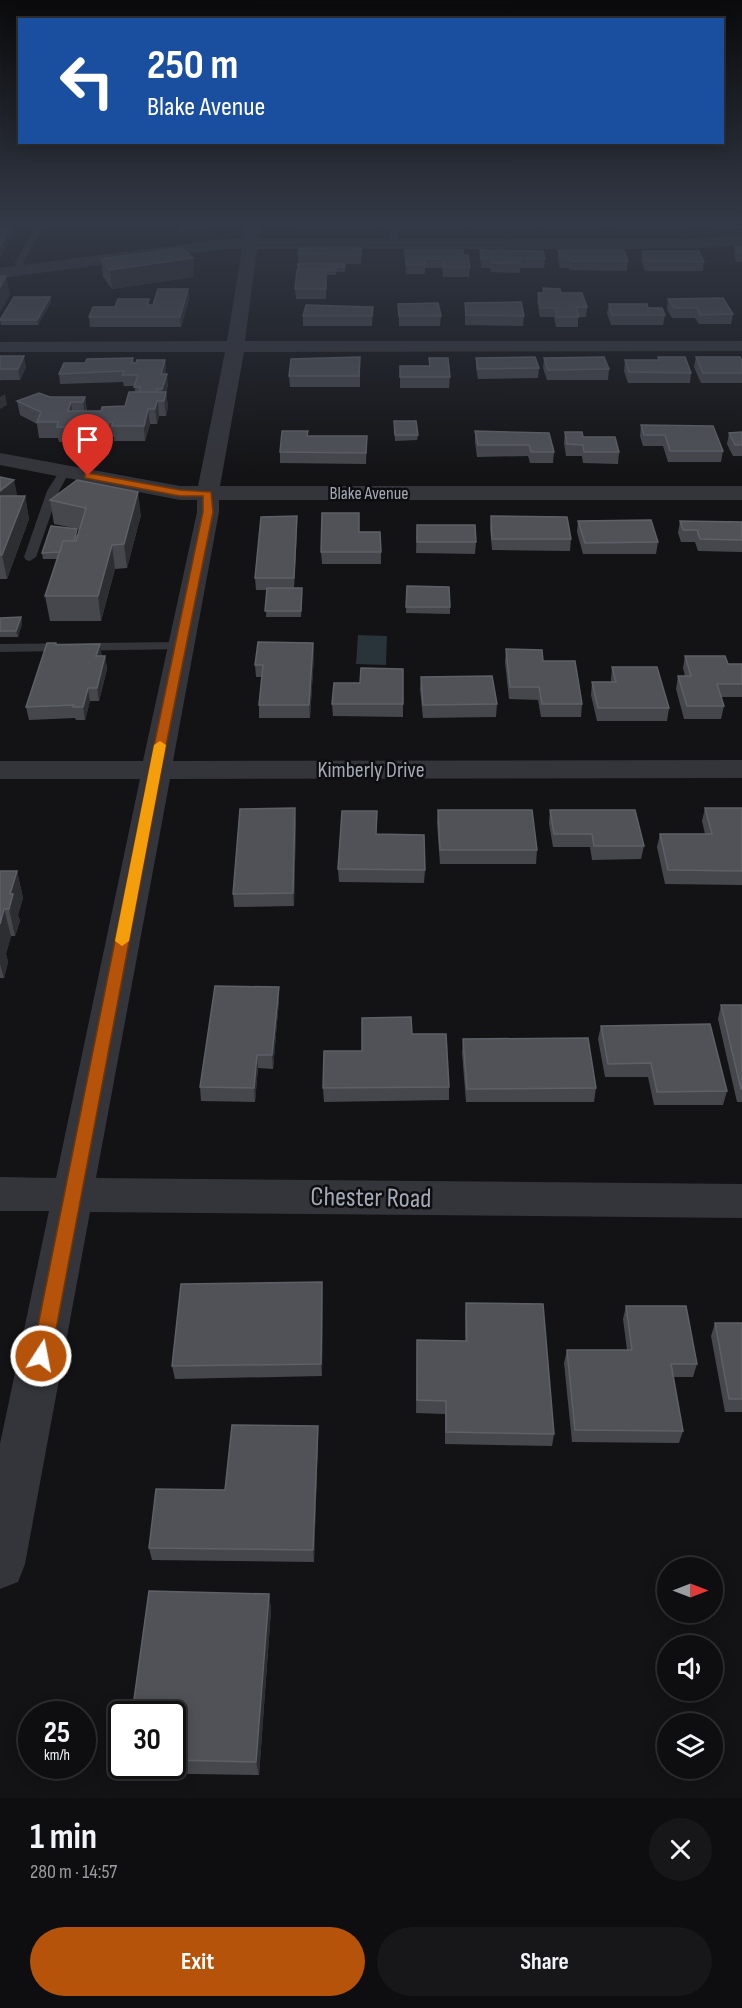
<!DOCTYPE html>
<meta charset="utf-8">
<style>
body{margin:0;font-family:"Sofia Sans Condensed",sans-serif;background:#171719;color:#f1f3f6;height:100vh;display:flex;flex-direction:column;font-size:22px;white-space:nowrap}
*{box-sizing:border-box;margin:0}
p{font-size:20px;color:#9b9c9f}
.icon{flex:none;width:33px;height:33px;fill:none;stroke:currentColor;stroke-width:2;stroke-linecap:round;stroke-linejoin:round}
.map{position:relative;height:1798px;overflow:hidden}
.side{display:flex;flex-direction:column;background:#0e0e10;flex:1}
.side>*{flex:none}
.banner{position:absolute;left:18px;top:18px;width:706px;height:126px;border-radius:0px;box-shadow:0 3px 15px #0003,0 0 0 2px #2e2e30;background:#1a4fa0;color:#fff;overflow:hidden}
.needle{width:39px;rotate:90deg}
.buttons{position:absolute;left:657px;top:1557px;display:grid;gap:12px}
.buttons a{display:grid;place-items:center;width:66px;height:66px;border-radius:50%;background:#0e0e10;box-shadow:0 3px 15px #0003,0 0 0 2px #2e2e30;font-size:30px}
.speed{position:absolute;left:18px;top:1701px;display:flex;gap:12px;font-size:30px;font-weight:700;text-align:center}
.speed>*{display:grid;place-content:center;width:78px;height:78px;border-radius:50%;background:#0e0e10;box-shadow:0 3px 15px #0003,0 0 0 2px #2e2e30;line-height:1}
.speed small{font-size:15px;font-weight:400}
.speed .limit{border:3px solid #111;border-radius:9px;background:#fff;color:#111}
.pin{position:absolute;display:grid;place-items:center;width:51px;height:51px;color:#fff;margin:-62px -26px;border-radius:50% 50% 50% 0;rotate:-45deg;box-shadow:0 0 6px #0007}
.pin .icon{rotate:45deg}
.me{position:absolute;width:66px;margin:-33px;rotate:11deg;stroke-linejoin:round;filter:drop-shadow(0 0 4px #0008)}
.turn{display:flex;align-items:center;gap:21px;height:126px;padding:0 30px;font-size:27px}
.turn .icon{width:78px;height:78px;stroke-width:2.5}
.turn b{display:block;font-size:42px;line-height:51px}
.round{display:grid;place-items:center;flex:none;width:63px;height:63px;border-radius:32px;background:#171719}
.head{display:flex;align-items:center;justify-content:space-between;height:102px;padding:0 30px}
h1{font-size:36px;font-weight:700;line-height:45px}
.primary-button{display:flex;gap:12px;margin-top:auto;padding:12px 30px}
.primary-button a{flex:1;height:69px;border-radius:36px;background:#b45309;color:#fff;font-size:24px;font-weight:700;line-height:69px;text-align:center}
.primary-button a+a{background:#171719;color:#f1f3f6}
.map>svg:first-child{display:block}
</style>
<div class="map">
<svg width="742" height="1798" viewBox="0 0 742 1798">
<rect width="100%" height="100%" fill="#131315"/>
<path fill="#28333a" d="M358,635L387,636L386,665L356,664Z"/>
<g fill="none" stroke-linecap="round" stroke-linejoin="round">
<path fill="#34353b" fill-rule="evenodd" d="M36,225H44L23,263L27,270L20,272L15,263Z
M390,225H398L397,244L393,246L389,244Z
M65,468L70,471L59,491L36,557L30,561L26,560L24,557L47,491L61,469Z
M181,642L186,643L188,646L186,649L0,652V644Z"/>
<path fill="#34353b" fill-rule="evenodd" d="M246,225H260L259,239H684L742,236V246L684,249H257L245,341H742V351L244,352L220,486H742V500H219V512L173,761L742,760V778L170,779L96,1178L742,1184V1218L90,1212L25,1564L18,1582L0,1589V1444L49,1211H0V1177L56,1178L140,779H0V761H143L197,512V500H180L0,465V453L180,486H198L225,352H0V342L227,341L242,249H226L0,278V268L226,239H243Z"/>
</g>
<path fill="#46474d" d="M299,225H377V227L299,228Z
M398,225H465V228H398Z
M473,225H531V229H474Z
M545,225H595L594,229H547Z
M620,225H682V229H622Z
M710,225H742V227H712Z
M735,247H742V262H737L734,256Z
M361,248V264H345V272H336V275H326V299H296L295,289L298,263V254Z
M405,250L463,255L470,267L469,277H443L442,268H425V274H406Z
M480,250L545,259L544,268H520V273L491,272L490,268H481Z
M558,250L628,261L627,271L569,270V268H560L558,259Z
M642,251L704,262L703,271H645L641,260Z
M101,259L194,277L112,289L103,277Z
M543,288L561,293L587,307L586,317H578V327H556L554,317H540L537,302L538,293H543Z
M188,289L189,299L181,327H90L89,317L115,307L149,299V305H153Z
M50,297L51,302L38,325H1L0,320Z
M668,299L733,314L731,324H699L695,318H672L667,309Z
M465,303L524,316L523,326L465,325Z
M398,304L441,316L440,326H399Z
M609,304L648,308L665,315L663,325H611L607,313Z
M373,307L372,326H303V316Z
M0,356L26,367L20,380H1L0,381Z
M360,357V387H290L289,376Z
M658,357L691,373L690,383H628L624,371L625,360H658Z
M696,357L742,361V383H701L694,367Z
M133,358L134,363L165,360L166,370L165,374L168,385L166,392L168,407L166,416H159L157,424H150L145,441H114V437H111L109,444H76V442H59L58,438H39L37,424L20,415L17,401L50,397H85L87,411H101L125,406L135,392V386H124L123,382L60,384L59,374L85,363Z
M429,358L450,377L449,388H400V366H429Z
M476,358L539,368L538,378L478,379L476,368Z
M544,358L609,369L608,380H547L543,368Z
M394,421L418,435L417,440L395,441Z
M641,425L723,451L721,462H668L663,446H643L640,436Z
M475,431L554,452L553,463H530L528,456L477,457L475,442Z
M565,432L583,437L619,452L618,464L583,463L582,456H566L564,443Z
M742,432V456H733L727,444L729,433Z
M367,436L366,464L280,463V452Z
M0,477L17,496H25L29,519L7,579H0Z
M50,500L141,515L127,568L115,569L101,621H50L45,596L58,559H43L42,553L78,534L79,529L54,524Z
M491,516L571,539L570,551L492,550L490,528Z
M578,521L658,542L656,554H583L577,532Z
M680,521L742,522V552L698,551L695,542H681L678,533Z
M417,525L476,542L475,554L416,553Z
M297,528L294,588L302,594L301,617H266L267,590H256L255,578Z
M359,532L381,552V564H322L321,552Z
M407,586L450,607V614L406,613Z
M21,617L22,624L18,637H0V618Z
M313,643L314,655L310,718H259V705L262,677H256L255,665Z
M57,645L101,656H105L107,669L99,701H90L85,720H76L75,718L29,720L26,707Z
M506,649L582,704L581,717H541L538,700L509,699L505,662Z
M685,656L728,664H742V697H721L724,706L721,719H684L676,689L678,676H685L683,668Z
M612,667L669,708L667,721H597L591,695L592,682H611V680Z
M421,677L497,704L496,717L423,718L420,689Z
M332,704H403V717L333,716Z
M705,808H742V885L665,884L657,847L660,834H705L702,821Z
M438,810L537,850L536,864H440L437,823Z
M550,810L644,846L641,859L592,860L590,847H553L549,823Z
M296,822L294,906L234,907L233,894Z
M377,834L425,870L424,883L339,882L338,869Z
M0,871H17L23,898L18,915L20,921L15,936H11L6,954L8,962L4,978H0Z
M279,1000L273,1069L258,1068L255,1102L201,1101L200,1087Z
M721,1005H742V1102H737L718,1019Z
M601,1026L727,1091L723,1105H654L648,1077H605L598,1039Z
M412,1034L449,1087V1100L324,1102L323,1088L362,1051Z
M463,1039L596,1088L594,1102H466L462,1053Z
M323,1295L322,1376L175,1379L172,1366Z
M466,1303L554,1434L552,1446L445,1444V1414L416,1413L417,1340L465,1341V1316Z
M626,1306L697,1364L693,1377H673L683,1431L679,1443L572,1442L564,1363L567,1350H627L623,1319Z
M715,1323H742V1412H725L711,1336Z
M318,1426V1438L314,1562L152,1560L149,1548L225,1490Z
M269,1594L271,1610L259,1775L131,1773L128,1766H172V1714Z"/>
<path fill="#2d2e32" d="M10,225H14L15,230L0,257V246Z
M180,225H206L205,229L180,231Z
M193,258L194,277L112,289L110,270Z
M6,276L10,295L0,312V287Z
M188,289L189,299L181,327L180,317Z
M50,297L51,302L38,325L37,320Z
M24,356L26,367L20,380L18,369Z
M165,360L166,370L162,385L161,374Z
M167,374L168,385L164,399L162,389Z
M157,389L159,416L157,424L155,409L156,393Z
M166,392L168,407L166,416L164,401Z
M5,394L7,405L0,409V397Z
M85,397L87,412L85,417L83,402Z
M71,402L73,417L68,411Z
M148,409L150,424L145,441L144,426Z
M109,422L111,437L109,444L107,429Z
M14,480L19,503L0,518V491Z
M138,492L141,515L127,568L124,544Z
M25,496L29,519L7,579L2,555Z
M297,516V528L294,590V578Z
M112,545L115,569L101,621L98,596Z
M21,617L22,624L18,637L16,631Z
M313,643L314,655L310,718L309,705Z
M100,644L102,656H96Z
M105,656L107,669L99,701L97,688Z
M88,688L90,701L85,720L83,707Z
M295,808L296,822L294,906L293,893Z
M17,871L23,898L18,915L20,921L15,936L9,909L10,894Z
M4,909L11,936L6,954L8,962L4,978L0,964V924Z
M279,987V1000L273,1069L272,1055Z
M257,1055L258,1068L255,1102L254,1088Z
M322,1282L323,1295L322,1376L321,1364Z
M318,1426V1438L314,1562L313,1550Z
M269,1594L271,1610L259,1775L256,1762Z"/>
<path fill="#505258" stroke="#5d6067" stroke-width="1.5" d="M0,225H11L0,246Z
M735,247H742V253H738Z
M182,248L193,258L110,270L101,259Z
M299,248H361V255L298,254Z
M405,250H463V255H468L470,267H444L442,259H425V265H406Z
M480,250L543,251L545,259H520V263H491V259H481Z
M558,250H624L628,261H570V259L561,258Z
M642,251H699L704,262L646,261Z
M298,264H345V267H336V270H298Z
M297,270H326V289H295Z
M0,276H6L0,287Z
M543,288L560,289L561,293H582L587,307H576L579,317H557L555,308H541L538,293H544Z
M158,289H188L180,317H89L93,307H115L118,299H149L147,305H153Z
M14,297H50L37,320H0Z
M723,298L733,314L700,315L697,308H674L668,299Z
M521,302L524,316L466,315L465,303Z
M438,303L441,316H399L398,304Z
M609,304H647L648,308H662L665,315H612Z
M306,305L373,307L372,316H303Z
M0,356H24L18,369H0Z
M360,357L359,376H289L291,359Z
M535,357L539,368L478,369L476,358Z
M604,357L609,369L548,370L544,358Z
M658,357H685L691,373L629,372L625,360H659Z
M696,357H740L742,361V373H703Z
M133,358L131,363H136L137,360H165L161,374H167L162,389H157L156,392H139L141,387H134L138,375H122L124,371L59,374L64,363H85L87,359Z
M429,358H448L450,377H400V366H430Z
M129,392H166L164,401H157L155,409H148L144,426H112L113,422H109L107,429H74L75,427H57L58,422H37L41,412L17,401L39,393L50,397H85L83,402H71L68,411H101L102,407L125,406Z
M394,421H416L418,435H395Z
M641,425L713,426L723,451H670L665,435H644Z
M282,431H308L307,436H367L366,453L280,452Z
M475,431L549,433L554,452H531L529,445H478Z
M565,432H582L583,437H615L619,452H584L583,445L567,444Z
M742,432V445H735L729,433Z
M0,477L14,480L0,491Z
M77,480L138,492L124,544L112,545L98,596H45L63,541H76L86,508L50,500Z
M0,496H25L2,555H0Z
M322,513H359V532H380L381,552H321Z
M297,516L294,578H255L261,517Z
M491,516L567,517L571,539H492Z
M651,520L658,542L585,543L578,521Z
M680,521L742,522V540L700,539L697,530H683Z
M417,525H475L476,542H417Z
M51,526L77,529L74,541H63L60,552L42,553Z
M407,586L449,587L450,607H406Z
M267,588H302L301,611H265Z
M21,617L16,631H0V618Z
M258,642L313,643L309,705H259L263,665H255Z
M47,643H56V645L100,644L96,656H105L97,688H88L83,707H73L74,705L26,707Z
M506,649L542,650L543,661H575L582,704H542L539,687H510Z
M685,656H725L728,664H742V684H717L724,706H687L678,676H691Z
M612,667H657L669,708H598L592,682H616Z
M361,668L403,669V704H332L334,683H360Z
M492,676L497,704L423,705L421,677Z
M295,808L293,893L233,894L240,809Z
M705,808H742V871L668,870L660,834H712Z
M438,810H532L537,850H440Z
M550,810H635L644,846H594L592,834H554Z
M342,811H377L376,834L424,835L425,870L338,869Z
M0,871H17L10,894H13L9,909H4L0,924Z
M215,986L279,987L272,1055H257L254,1088L200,1087Z
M721,1005H742V1089H741Z
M411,1017L412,1034H446L449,1087L323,1088L324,1051H362V1018Z
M710,1024L727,1091L657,1092L651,1063L608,1064L601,1026Z
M588,1038L596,1088L467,1089L463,1039Z
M322,1282L321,1364L172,1366L181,1284Z
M466,1303L543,1304L554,1434L446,1432V1401L417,1400V1340L467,1341Z
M626,1306H686L697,1364H671L683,1431L575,1430L567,1350H632Z
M715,1323H742V1399H729Z
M232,1425L318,1426L313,1550L149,1548L156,1489L225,1490Z
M149,1591L269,1594L256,1762L172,1760V1714H132Z"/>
<linearGradient id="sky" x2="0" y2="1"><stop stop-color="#0a0a0c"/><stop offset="0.47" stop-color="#333946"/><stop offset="1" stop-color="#333946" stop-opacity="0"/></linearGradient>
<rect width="742" height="476" fill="url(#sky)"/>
<path fill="#b45309" stroke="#753606" stroke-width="1.5" d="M88,473L180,490L211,492L213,512L166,746L51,1356L48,1362L41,1365L35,1362L32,1356L154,746L203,512V496H180L85,478V474Z"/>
<path fill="#f59e0b" d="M160,741L166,745L129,941L122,946L115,941L154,745Z"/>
<g text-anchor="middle" stroke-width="5" stroke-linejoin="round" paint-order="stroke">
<g font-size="18" fill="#a3aab7" stroke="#0e0e10">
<text x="369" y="499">Blake Avenue</text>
</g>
<g font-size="22" fill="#a3aab7" stroke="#0e0e10">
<text x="371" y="777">Kimberly Drive</text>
</g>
<g font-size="27" fill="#a3aab7" stroke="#0e0e10">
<text transform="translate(371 1197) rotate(1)" y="9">Chester Road</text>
</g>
</g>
</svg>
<div class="buttons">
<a><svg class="needle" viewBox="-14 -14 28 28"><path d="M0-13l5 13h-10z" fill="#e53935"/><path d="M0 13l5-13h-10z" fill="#9b9c9f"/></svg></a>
<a><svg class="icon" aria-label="sound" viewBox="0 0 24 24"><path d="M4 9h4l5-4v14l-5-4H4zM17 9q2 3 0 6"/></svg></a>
<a><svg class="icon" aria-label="layers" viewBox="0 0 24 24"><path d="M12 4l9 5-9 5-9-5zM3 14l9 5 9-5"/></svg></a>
</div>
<div class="speed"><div>25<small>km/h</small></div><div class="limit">30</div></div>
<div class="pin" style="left:88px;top:476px;background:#d93025"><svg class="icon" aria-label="arrive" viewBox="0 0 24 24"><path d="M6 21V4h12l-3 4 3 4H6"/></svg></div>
<svg class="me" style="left:41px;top:1356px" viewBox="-20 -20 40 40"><circle r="17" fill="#b45309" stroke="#fff" stroke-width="3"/><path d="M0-11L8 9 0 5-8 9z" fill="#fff"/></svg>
<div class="banner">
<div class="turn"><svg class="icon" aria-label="left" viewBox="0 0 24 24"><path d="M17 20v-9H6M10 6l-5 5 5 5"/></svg><div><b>250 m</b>Blake Avenue</div></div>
</div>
</div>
<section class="side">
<div class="head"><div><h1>1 min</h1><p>280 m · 14:57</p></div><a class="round"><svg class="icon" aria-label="close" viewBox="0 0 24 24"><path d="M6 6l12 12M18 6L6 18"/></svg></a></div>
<div class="primary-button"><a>Exit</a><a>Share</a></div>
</section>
